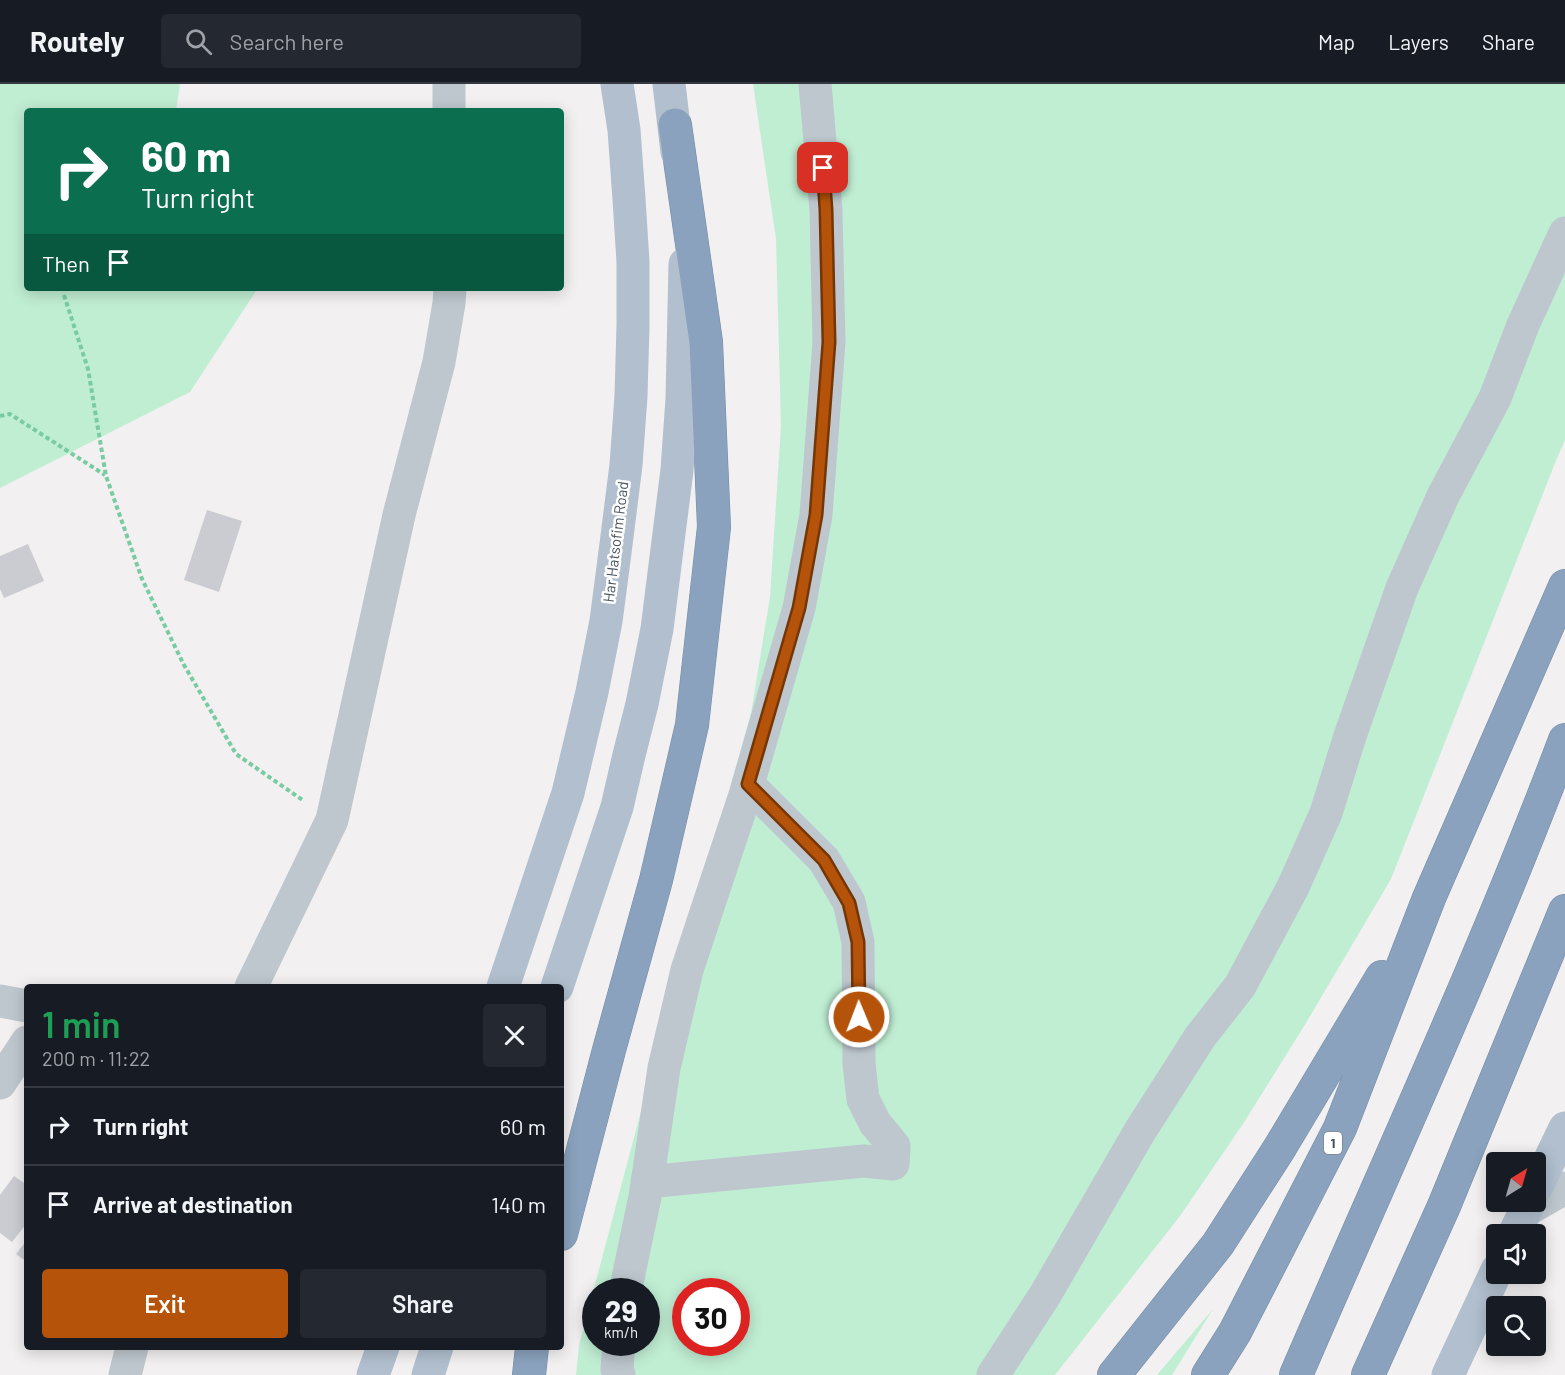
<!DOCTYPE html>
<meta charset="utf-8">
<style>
body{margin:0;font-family:Barlow,sans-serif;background:#242831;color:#f1f3f6;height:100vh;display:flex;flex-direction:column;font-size:22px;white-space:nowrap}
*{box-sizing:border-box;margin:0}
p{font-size:20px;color:#9ea1a6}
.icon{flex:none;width:33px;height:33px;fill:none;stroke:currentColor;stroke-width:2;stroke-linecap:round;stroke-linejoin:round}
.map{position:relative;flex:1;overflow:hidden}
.side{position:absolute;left:24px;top:900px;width:540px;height:366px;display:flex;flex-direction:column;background:#171b24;border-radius:6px;box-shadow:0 3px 15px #0003}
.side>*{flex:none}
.banner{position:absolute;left:24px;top:24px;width:540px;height:183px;border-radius:6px;box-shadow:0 3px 15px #0003;background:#0b6e4f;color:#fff;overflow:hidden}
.needle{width:39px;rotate:37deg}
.buttons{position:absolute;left:1486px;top:1068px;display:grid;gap:12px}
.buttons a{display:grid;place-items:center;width:60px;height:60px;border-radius:6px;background:#171b24;box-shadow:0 3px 15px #0003;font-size:30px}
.speed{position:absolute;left:582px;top:1194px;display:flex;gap:12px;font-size:30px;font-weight:700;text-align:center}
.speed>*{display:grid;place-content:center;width:78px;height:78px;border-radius:50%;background:#171b24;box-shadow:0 3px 15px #0003;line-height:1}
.speed small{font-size:15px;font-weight:400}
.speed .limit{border:9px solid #d22;background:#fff;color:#111}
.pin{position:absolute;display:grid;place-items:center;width:51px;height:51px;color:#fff;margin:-26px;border-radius:12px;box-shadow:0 3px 9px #0006}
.me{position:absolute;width:66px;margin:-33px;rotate:359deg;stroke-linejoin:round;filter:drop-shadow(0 0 4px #0008)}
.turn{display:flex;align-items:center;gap:21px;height:126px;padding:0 18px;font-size:27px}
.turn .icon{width:78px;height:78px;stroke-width:2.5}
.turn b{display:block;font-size:42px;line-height:51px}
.then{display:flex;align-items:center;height:57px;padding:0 18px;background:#0003;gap:12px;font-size:22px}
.round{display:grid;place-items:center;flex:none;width:63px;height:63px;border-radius:6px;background:#242831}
.headline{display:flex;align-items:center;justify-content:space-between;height:102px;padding:0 18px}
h1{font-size:36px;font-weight:600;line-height:45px;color:#1e9e55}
.button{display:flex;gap:12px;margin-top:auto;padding:12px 18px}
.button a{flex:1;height:69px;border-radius:6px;background:#b45309;color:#fff;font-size:24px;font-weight:600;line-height:69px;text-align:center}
.button a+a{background:#242831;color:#f1f3f6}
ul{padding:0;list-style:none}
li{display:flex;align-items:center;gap:18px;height:78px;padding:0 18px;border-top:2px solid #363941}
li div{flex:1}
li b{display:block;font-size:22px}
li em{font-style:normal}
header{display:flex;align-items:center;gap:36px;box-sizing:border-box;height:84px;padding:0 30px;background:#171b24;border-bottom:2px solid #363941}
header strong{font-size:28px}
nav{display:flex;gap:33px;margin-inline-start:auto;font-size:21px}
.search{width:420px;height:54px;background:#242831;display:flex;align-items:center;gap:15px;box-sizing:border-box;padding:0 21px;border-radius:6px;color:#9ea1a6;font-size:22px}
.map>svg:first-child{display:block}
</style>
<header>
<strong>Routely</strong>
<div class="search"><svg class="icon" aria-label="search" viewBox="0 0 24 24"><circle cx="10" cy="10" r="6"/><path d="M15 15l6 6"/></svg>Search here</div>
<nav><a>Map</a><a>Layers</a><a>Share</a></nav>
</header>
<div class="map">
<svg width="1565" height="1291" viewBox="0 0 1565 1291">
<rect width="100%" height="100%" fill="#f2f0f0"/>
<path fill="#c0eed3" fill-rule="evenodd" d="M0,0H180L176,27H27V204H258L190,308L0,404Z
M753,0H1565V356L1557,374L1391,795L1306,939L1243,1040L1180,1132L1055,1291H576L579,1261L654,978L751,629L770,513L781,342L776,155ZM596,1208H646V1258H596ZM686,1208H736V1258H686Z
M1213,1225L1172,1291H1157Z"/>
<path fill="#caccd2" d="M207,426L242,437L219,508L184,496Z
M28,460L44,497L4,514L0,505V472Z
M14,1092L27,1101V1139L12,1158L0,1149V1111Z
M27,1156V1178L16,1170Z"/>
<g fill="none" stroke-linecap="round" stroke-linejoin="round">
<defs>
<path id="highway" d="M561,1150L609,966L656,796L692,641L714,443L706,258L675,41
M529,1291L532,1263
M1114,1291L1218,1160L1279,1065L1382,893
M1208,1291L1235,1248L1340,1044L1429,814L1565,502
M1296,1291C1387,1080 1484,871 1565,656
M1368,1291L1444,1122L1565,827"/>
</defs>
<use href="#highway" stroke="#758da9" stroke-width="34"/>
<path stroke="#79cba4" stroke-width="4" stroke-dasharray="4.5 3" stroke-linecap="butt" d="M64,211L88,285L106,392L142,495L184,581L236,670L304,717
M0,332L10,330L105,391"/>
<path stroke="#bec7ce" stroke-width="33" d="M449,0V27
M251,903L332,736L399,431L439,278L449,219L450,204
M0,917L27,922
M0,999L27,958
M647,1098L864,1077L893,1080L894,1062L875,1039L863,1015L859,980L858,858L849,818L824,776L748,700
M1525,1127L1565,1104
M625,1208L645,1113L664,984L687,886L745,711L799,524L816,431L829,258L826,126L815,0
M125,1291L132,1263
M619,1291L617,1285L619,1258
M993,1291L1045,1211L1140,1047L1200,953L1240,902L1293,803L1326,729L1350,652L1402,504L1443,412L1495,314L1523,241L1565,149"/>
<path stroke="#b1bfce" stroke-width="33" d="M669,0L677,68
M503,903L568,709L592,608L606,537L614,476L626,381L631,312L633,241V178L629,115L624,46L617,0
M557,903L617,723L629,671L642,620L657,545L677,386L682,315L685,180
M1536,1104L1565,1044
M1514,1150L1530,1118
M373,1291L383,1263
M428,1291L437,1263
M1448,1291L1497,1186"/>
<use href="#highway" stroke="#8aa2bd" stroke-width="33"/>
</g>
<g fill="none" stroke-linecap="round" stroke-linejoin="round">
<defs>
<path id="route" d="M823,84L826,126L829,258L816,431L799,524L748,700L824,776L849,819L858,858L859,933"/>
</defs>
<use href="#route" stroke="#753606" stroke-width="15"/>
<use href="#route" stroke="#b45309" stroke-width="10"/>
</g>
<g text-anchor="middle" stroke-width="5" stroke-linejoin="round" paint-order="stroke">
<rect fill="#fff" stroke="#7f878e" stroke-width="1.5" x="1324" y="1048" width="18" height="22" rx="4.5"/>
<g font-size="14" font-weight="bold" fill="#48535d">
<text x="1333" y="1064">1</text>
</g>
<g font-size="15" fill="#48535d" stroke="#fff">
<text transform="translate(616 458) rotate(-83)" y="5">Har Hatsofim Road</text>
</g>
</g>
</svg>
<div class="buttons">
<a><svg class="needle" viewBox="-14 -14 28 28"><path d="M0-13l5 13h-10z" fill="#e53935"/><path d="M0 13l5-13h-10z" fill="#9ea1a6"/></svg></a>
<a><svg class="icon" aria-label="sound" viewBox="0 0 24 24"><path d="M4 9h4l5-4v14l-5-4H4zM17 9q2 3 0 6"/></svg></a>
<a><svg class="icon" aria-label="search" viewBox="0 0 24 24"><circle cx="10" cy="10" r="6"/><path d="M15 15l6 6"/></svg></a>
</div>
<div class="speed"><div>29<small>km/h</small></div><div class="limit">30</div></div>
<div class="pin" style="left:823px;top:84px;background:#d93025"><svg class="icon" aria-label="arrive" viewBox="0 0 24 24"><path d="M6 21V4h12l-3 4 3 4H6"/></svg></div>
<svg class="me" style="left:859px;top:933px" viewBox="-20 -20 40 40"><circle r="17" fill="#b45309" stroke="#fff" stroke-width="3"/><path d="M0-11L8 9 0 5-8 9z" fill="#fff"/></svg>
<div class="banner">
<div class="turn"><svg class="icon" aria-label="right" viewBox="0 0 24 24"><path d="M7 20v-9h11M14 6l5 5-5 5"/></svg><div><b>60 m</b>Turn right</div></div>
<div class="then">Then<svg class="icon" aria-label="arrive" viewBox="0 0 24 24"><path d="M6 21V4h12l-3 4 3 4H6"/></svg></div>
</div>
<section class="side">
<div class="headline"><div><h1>1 min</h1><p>200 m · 11:22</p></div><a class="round"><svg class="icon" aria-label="close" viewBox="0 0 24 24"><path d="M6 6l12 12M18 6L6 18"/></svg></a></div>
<ul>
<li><svg class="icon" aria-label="right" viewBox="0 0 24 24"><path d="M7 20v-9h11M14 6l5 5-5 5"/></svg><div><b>Turn right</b></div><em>60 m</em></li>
<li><svg class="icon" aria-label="arrive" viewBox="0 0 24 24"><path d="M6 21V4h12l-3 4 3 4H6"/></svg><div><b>Arrive at destination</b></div><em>140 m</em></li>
</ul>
<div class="button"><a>Exit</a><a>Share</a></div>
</section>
</div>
